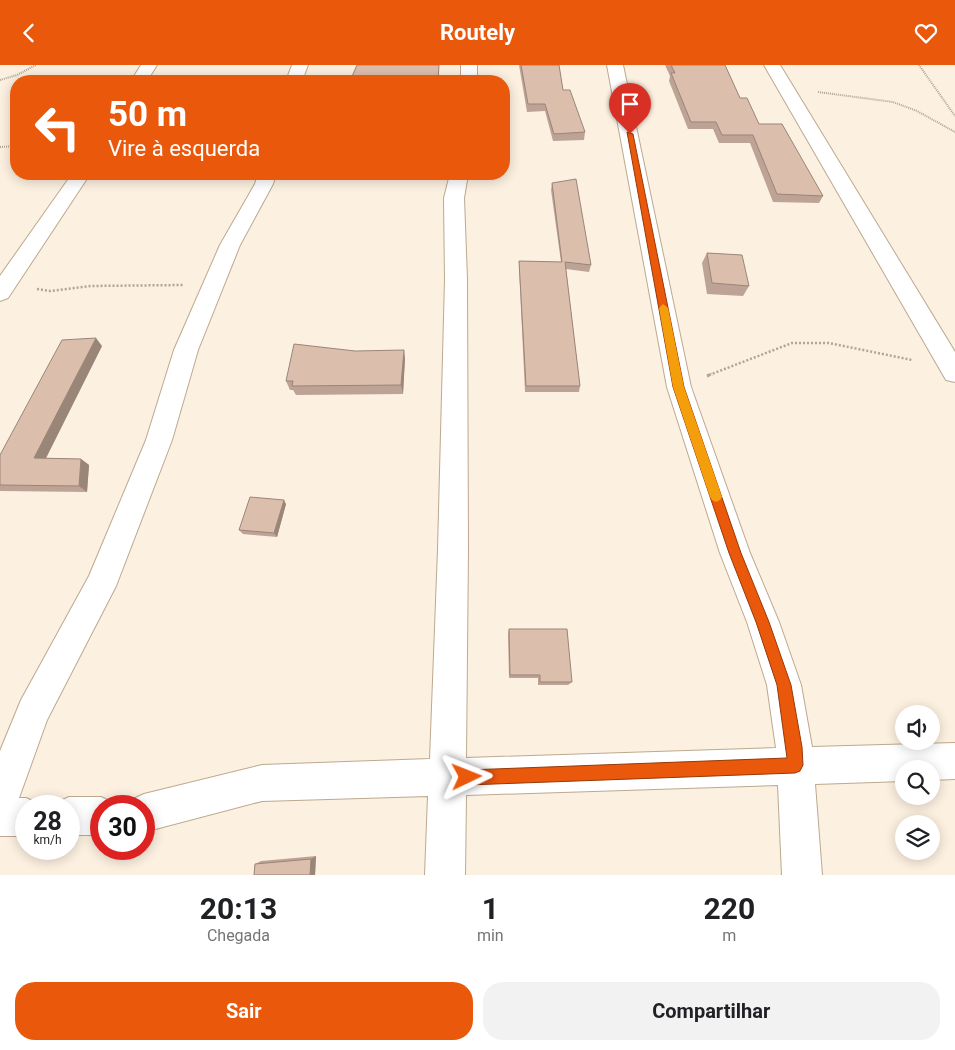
<!DOCTYPE html>
<html lang="pt">
<meta charset="utf-8">
<style>
body{margin:0;font-family:Roboto,sans-serif;background:#f2f2f2;color:#202124;height:100vh;display:flex;flex-direction:column;font-size:19px;white-space:nowrap}
*{box-sizing:border-box;margin:0}
p{font-size:16px;color:#757577}
.icon{flex:none;width:28px;height:28px;fill:none;stroke:currentColor;stroke-width:2;stroke-linecap:round;stroke-linejoin:round}
.map{position:relative;height:810px;overflow:hidden}
.side{display:flex;flex-direction:column;background:#fff;flex:1}
.side>*{flex:none}
.banner{position:absolute;left:10px;top:10px;width:500px;height:105px;border-radius:20px;box-shadow:0 2px 12px #0003;background:#ea580c;color:#fff;overflow:hidden}
.buttons{position:absolute;left:895px;top:640px;display:grid;gap:10px}
.buttons a{display:grid;place-items:center;width:45px;height:45px;border-radius:50%;background:#fff;box-shadow:0 2px 12px #0003;font-size:25px}
.speed{position:absolute;left:15px;top:730px;display:flex;gap:10px;font-size:25px;font-weight:700;text-align:center}
.speed>*{display:grid;place-content:center;width:65px;height:65px;border-radius:50%;background:#fff;box-shadow:0 2px 12px #0003;line-height:1}
.speed small{font-size:12px;font-weight:400}
.speed .limit{border:8px solid #d22;background:#fff;color:#111}
.pin{position:absolute;display:grid;place-items:center;width:42px;height:42px;color:#fff;margin:-51px -21px;border-radius:50% 50% 50% 0;rotate:-45deg;box-shadow:0 0 5px #0007}
.pin .icon{rotate:45deg}
.me{position:absolute;width:55px;margin:-28px;rotate:88deg;stroke-linejoin:round;filter:drop-shadow(0 0 4px #0008)}
.turn{display:flex;align-items:center;gap:18px;height:105px;padding:0 15px;font-size:22px}
.turn .icon{width:65px;height:65px;stroke-width:2.5}
.turn b{display:block;font-size:35px;line-height:42px}
.eta{display:flex;justify-content:space-evenly;align-items:center;height:85px;text-align:center}
.eta b{font-size:30px;font-weight:700;line-height:35px}
.primary-button{display:flex;gap:10px;margin-top:auto;padding:10px 15px}
.primary-button a{flex:1;height:58px;border-radius:20px;background:#ea580c;color:#fff;font-size:20px;font-weight:700;line-height:58px;text-align:center}
.primary-button a+a{background:#f2f2f2;color:#202124}
header{display:flex;justify-content:space-between;align-items:center;height:65px;padding:0 15px;background:#ea580c;color:#fff;font-size:22px;font-weight:700}
.map>svg:first-child{display:block}
</style>
<header><svg class="icon" aria-label="back" viewBox="0 0 24 24"><path d="M15 5l-7 7 7 7"/></svg>Routely<svg class="icon" aria-label="heart" viewBox="0 0 24 24"><path d="M12 20l-8-8c-3-5 5-10 8-4 3-6 11-1 8 4z"/></svg></header>
<div class="map">
<svg width="955" height="810" viewBox="0 0 955 810">
<rect width="100%" height="100%" fill="#fcf0e0"/>
<g fill="none" stroke-linecap="round" stroke-linejoin="round">
<defs>
<path id="minor" d="M141,0H157L147,16H131Z
M292,0H308L302,16H286Z
M461,0H477V16H461Z
M607,0H623L691,322L750,488L779,557L801,620L812,682L955,678V714L931,715V704H904V716L815,719L822,810H782L778,720L466,730L465,810H425L428,731L262,736L144,767V741H128L131,735L144,729L262,700L430,694L438,484L445,214L444,133L450,109H468L464,133L467,214L468,484L466,693L776,683L767,620L747,557L720,488L667,322Z
M764,0H780L955,287V317L946,315Z
M72,109H90L8,233L0,236V211Z
M258,109H276L273,119L240,180L198,285L172,375L116,521L47,655L19,733H26L39,739L41,741H26V771H0V686L21,635L89,511L146,375L174,285L220,180L255,119Z
M69,732H101L114,738L116,741H101V770H69V741H54L56,738Z"/>
</defs>
<use href="#minor" stroke="#bca98f" stroke-width="2"/>
<path stroke="#afa597" stroke-width="2" stroke-dasharray="1 1" stroke-linecap="butt" d="M919,0L955,51
M0,15L17,10L36,0
M818,27L893,37L917,46L955,67
M0,82L16,81"/>
<path stroke="#afa597" stroke-width="2.5" stroke-dasharray="2 2" stroke-linecap="butt" d="M37,224L50,226L90,221L183,220
M709,310L792,278H829L912,295"/>
<path stroke="#afa597" stroke-width="3" stroke-dasharray="2.5 2.5" stroke-linecap="butt" d="M707,311L712,309"/>
<use href="#minor" fill="#fff" fill-rule="evenodd"/>
</g>
<path fill="#bda395" d="M519,0H559L563,25L585,67L584,75L553,76L545,46L527,47Z
M665,0H725L740,33L759,59L823,131L819,138L773,137L750,78H719L713,64H688L669,16L670,11Z
M552,118L591,200L589,207L566,204L580,321L579,327H525L519,202V196L561,197L551,125Z
M707,188L749,221L743,231L707,229L702,198Z
M102,281L46,393L81,394L89,400L87,427L0,426V390Z
M405,293L403,329L296,330L293,325H290L286,316Z
M286,439L277,472L243,469L239,465Z
M509,564L572,617L568,620H538V613H509L508,569Z
M316,791L315,810H254L255,799L261,796Z"/>
<path fill="#9a8579" d="M96,273L102,281L43,399L34,393Z
M404,285L405,293L403,329L401,320Z
M81,394L89,400L87,427L79,421Z
M284,435L286,439L277,472L274,468Z
M316,791L315,810H310L311,794Z"/>
<path fill="#dcbead" stroke="#9a8579" d="M357,0H439L438,16H350Z
M521,0H559L563,25H570L585,67L554,69L545,39H528Z
M671,0H725L740,33H747L759,59H782L823,131L777,129L753,70H722L716,57H691L671,8H675Z
M576,114L591,200L565,197L580,321H526L519,196L562,197L552,118Z
M707,188L742,190L749,221L712,218Z
M96,273L34,393L81,394L79,421L0,420V390L62,275Z
M294,279L355,286L404,285L401,320L292,321L293,316H286Z
M250,432L284,435L274,468L239,465Z
M509,564H567L572,617H540V610H510Z
M311,794L310,810H254L255,799Z"/>
<path fill="#ea580c" stroke="#983908" d="M627,67L633,69L684,322L741,488L769,557L791,620L802,682L803,700L800,706L795,708L467,720L461,718L459,712L461,707L467,705L787,693L777,620L756,557L729,488L673,322Z"/>
<path fill="#f59e0b" d="M663,239L668,243L684,322L722,432L720,435L716,437L712,435L710,432L673,322L659,243Z"/>
</svg>
<div class="buttons">
<a><svg class="icon" aria-label="sound" viewBox="0 0 24 24"><path d="M4 9h4l5-4v14l-5-4H4zM17 9q2 3 0 6"/></svg></a>
<a><svg class="icon" aria-label="search" viewBox="0 0 24 24"><circle cx="10" cy="10" r="6"/><path d="M15 15l6 6"/></svg></a>
<a><svg class="icon" aria-label="layers" viewBox="0 0 24 24"><path d="M12 4l9 5-9 5-9-5zM3 14l9 5 9-5"/></svg></a>
</div>
<div class="speed"><div>28<small>km/h</small></div><div class="limit">30</div></div>
<div class="pin" style="left:630px;top:69px;background:#d93025"><svg class="icon" aria-label="arrive" viewBox="0 0 24 24"><path d="M6 21V4h12l-3 4 3 4H6"/></svg></div>
<svg class="me" style="left:467px;top:712px" viewBox="-20 -20 40 40"><path d="M0-17L14 15 0 8-14 15z" fill="#ea580c" stroke="#fff" stroke-width="4"/></svg>
<div class="banner">
<div class="turn"><svg class="icon" aria-label="left" viewBox="0 0 24 24"><path d="M17 20v-9H6M10 6l-5 5 5 5"/></svg><div><b>50 m</b>Vire à esquerda</div></div>
</div>
</div>
<section class="side">
<div class="eta">
<div><b>20:13</b><p>Chegada</p></div>
<div><b>1</b><p>min</p></div>
<div><b>220</b><p>m</p></div>
</div>
<div class="primary-button"><a>Sair</a><a>Compartilhar</a></div>
</section>
